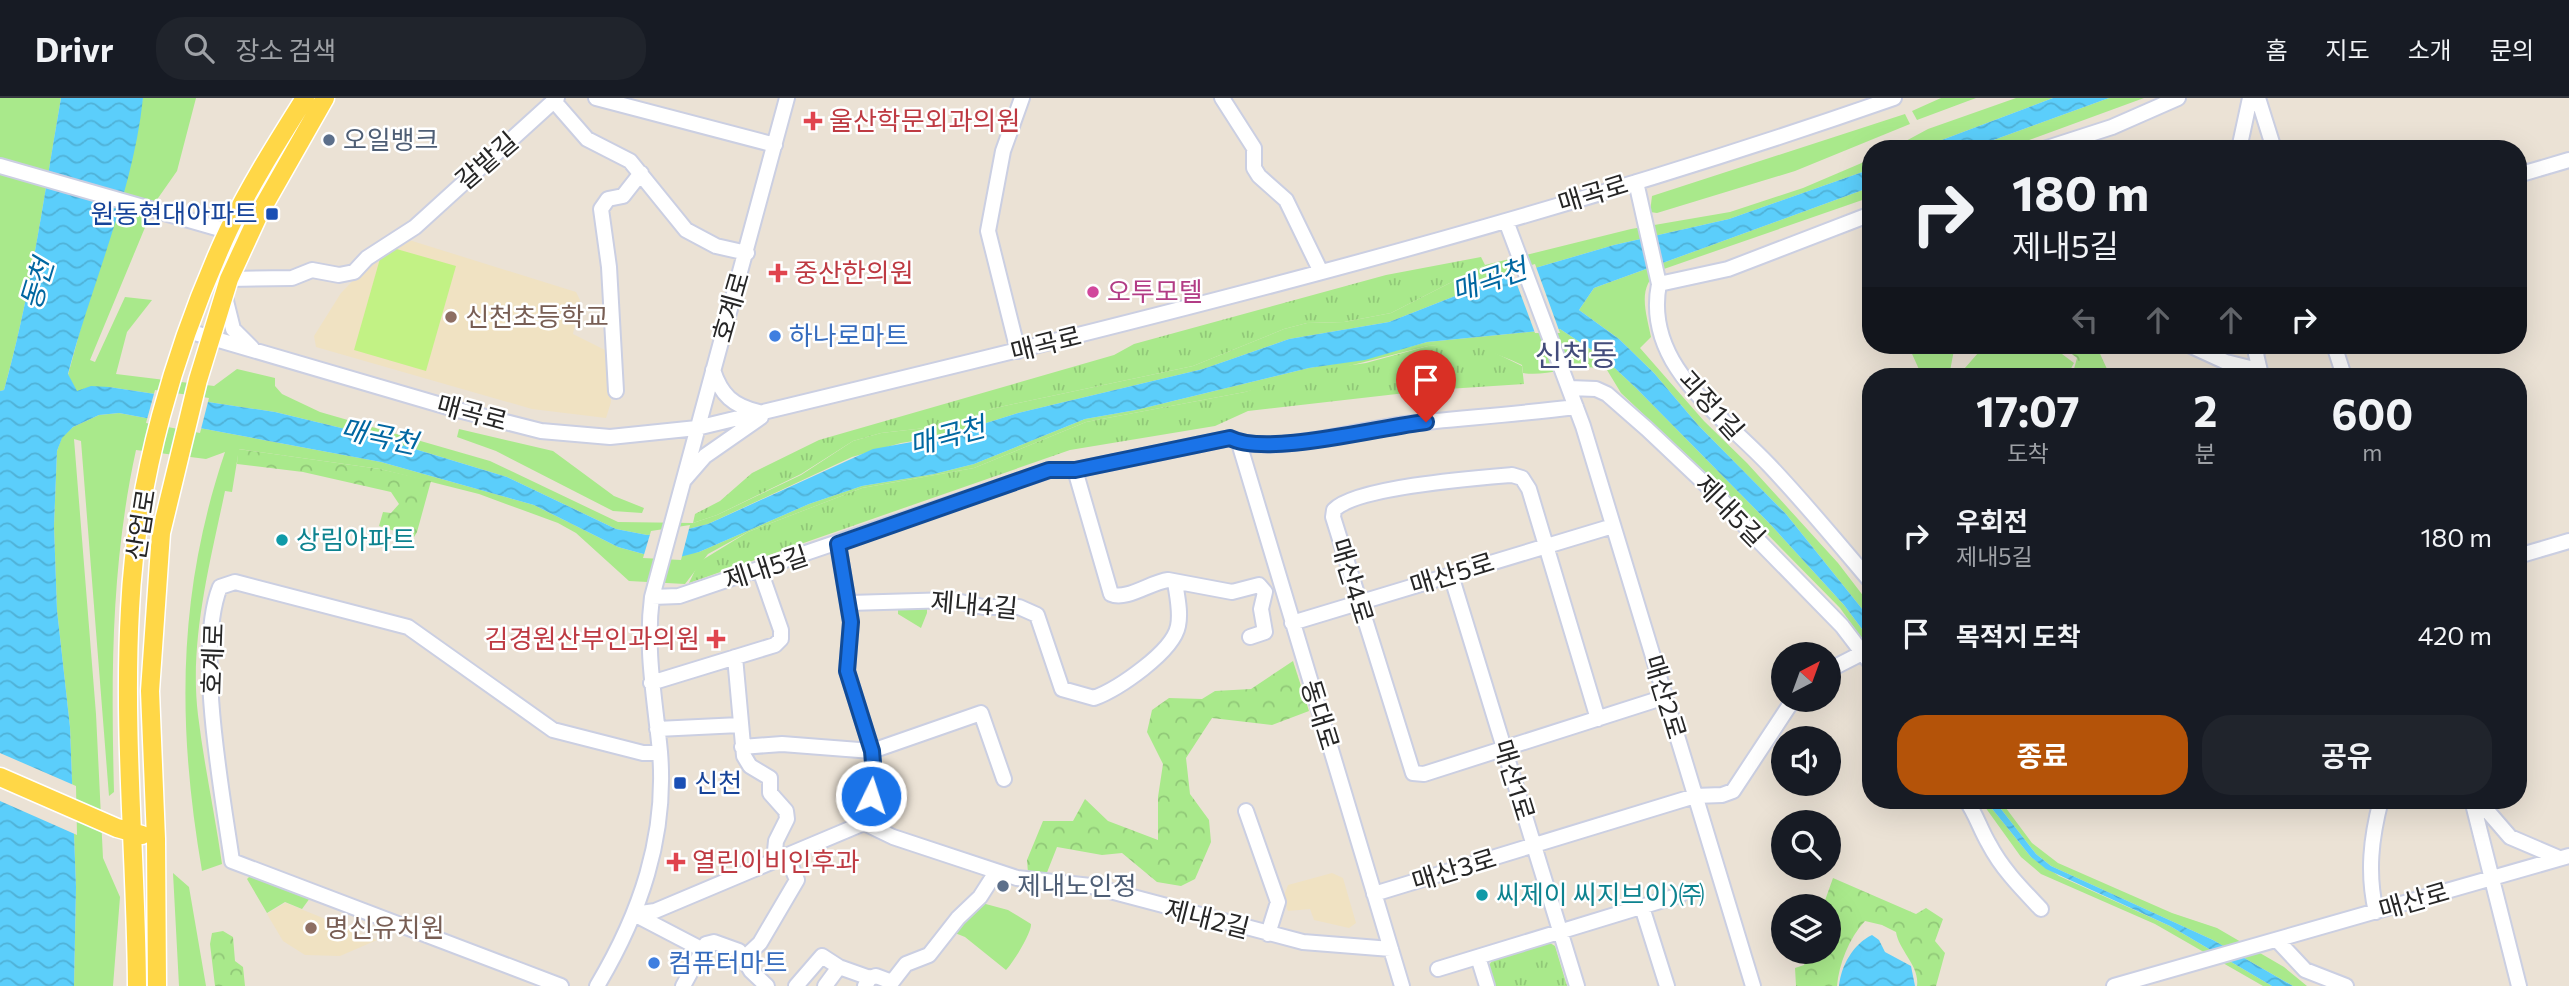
<!DOCTYPE html>
<html lang="ko">
<meta charset="utf-8">
<style>
body{margin:0;font-family:Commissioner,"Noto Sans KR",sans-serif;background:#20242c;color:#f1f3f6;height:100vh;display:flex;flex-direction:column;font-size:26px;white-space:nowrap}
*{box-sizing:border-box;margin:0}
p{font-size:23px;color:#9ea1a6}
.icon{flex:none;width:38px;height:38px;fill:none;stroke:currentColor;stroke-width:2;stroke-linecap:round;stroke-linejoin:round}
.map{position:relative;flex:1;overflow:hidden}
.details{position:absolute;left:1862px;top:270px;width:665px;height:441px;display:flex;flex-direction:column;background:#171b24;border-radius:28px;box-shadow:0 7px 28px #0002}
.details>*{flex:none}
.hud{position:absolute;left:1862px;top:42px;width:665px;height:214px;border-radius:28px;box-shadow:0 7px 28px #0002;background:#171b24;color:#f1f3f6;overflow:hidden}
.needle{width:46px;rotate:41deg}
.buttons{position:absolute;left:1771px;top:544px;display:grid;gap:14px}
.buttons a{display:grid;place-items:center;width:70px;height:70px;border-radius:50%;background:#171b24;box-shadow:0 7px 28px #0002;font-size:35px}
.pin{position:absolute;display:grid;place-items:center;width:60px;height:60px;color:#fff;margin:-72px -30px;border-radius:50% 50% 50% 0;rotate:-45deg;box-shadow:0 0 7px #0007}
.pin .icon{rotate:45deg}
.me{position:absolute;width:77px;margin:-38px;rotate:4deg;stroke-linejoin:round;filter:drop-shadow(0 0 5px #0008)}
.turn{display:flex;align-items:center;gap:24px;height:147px;padding:0 35px;font-size:32px}
.turn .icon{width:91px;height:91px;stroke-width:2.5}
.turn b{display:block;font-size:49px;line-height:60px}
.lanes{display:flex;align-items:center;height:66px;padding:0 35px;background:#0003;justify-content:center;gap:35px;direction:ltr}
.lanes .off{opacity:.35}
.eta{display:flex;justify-content:space-evenly;align-items:center;height:119px;text-align:center}
.eta b{font-size:42px;font-weight:700;line-height:49px}
.button{display:flex;gap:14px;margin-top:auto;padding:14px 35px}
.button a{flex:1;height:80px;border-radius:28px;background:#b45309;color:#fff;font-size:28px;font-weight:700;line-height:80px;text-align:center}
.button a+a{background:#20242c;color:#f1f3f6}
ul{padding:0;list-style:none}
li{display:flex;align-items:center;gap:21px;height:98px;padding:0 35px}
li div{flex:1}
li b{display:block;font-size:26px}
li em{font-style:normal}
header{display:flex;align-items:center;gap:42px;box-sizing:border-box;height:98px;padding:0 35px;background:#171b24;border-bottom:2px solid #363941}
header strong{font-size:33px}
nav{display:flex;gap:38px;margin-inline-start:auto;font-size:24px}
.search{width:490px;height:63px;background:#20242c;display:flex;align-items:center;gap:18px;box-sizing:border-box;padding:0 24px;border-radius:28px;color:#9ea1a6;font-size:26px}
.map>svg:first-child{display:block}
</style>
<header>
<strong>Drivr</strong>
<div class="search"><svg class="icon" aria-label="search" viewBox="0 0 24 24"><circle cx="10" cy="10" r="6"/><path d="M15 15l6 6"/></svg>장소 검색</div>
<nav><a>홈</a><a>지도</a><a>소개</a><a>문의</a></nav>
</header>
<div class="map">
<svg width="2569" height="888" viewBox="0 0 2569 888">
<defs>
<pattern id="forest-crowns" width="20" height="18" patternUnits="userSpaceOnUse" patternTransform="scale(1.75)"><rect width="20" height="18" fill="#a9e98b"/><path d="M2 6a3 3 0 1 1 6 0M12 15a3 3 0 1 1 6 0" fill="none" stroke="#91c878"/></pattern>
<pattern id="park-tufts" width="24" height="20" patternUnits="userSpaceOnUse" patternTransform="scale(1.75)"><rect width="24" height="20" fill="#a9e98b"/><path d="M3 7l-1-3M5 7V3M7 7l1-3M15 17l-1-3M17 17v-4M19 17l1-3" fill="none" stroke="#91c878"/></pattern>
<pattern id="water-waves" width="16" height="10" patternUnits="userSpaceOnUse" patternTransform="scale(1.75)"><rect width="16" height="10" fill="#5bcefb"/><path d="M0 5q4-4 8 0t8 0" fill="none" stroke="#4fb1d7"/></pattern>
</defs>
<rect width="100%" height="100%" fill="#ebe2d5"/>
<path fill="#f0e2c2" d="M409,142L576,194L580,202L573,236L609,254L611,304L606,320L532,311L316,249L314,238L341,195L379,156Z
M1332,775L1343,780L1356,825L1349,830L1314,822L1310,811L1288,813L1283,800L1288,787Z
M285,805H286L377,842L340,858L305,857L283,843L267,816Z"/>
<path fill="#a9e98b" d="M0,0H61C44,98 31,196 4,292L0,293Z
M143,0H196L177,73L156,103L90,262L95,264L125,199L152,202L127,234L116,276L214,288L237,271L275,280V288L282,296L320,314L490,363L618,424L693,425L717,417L801,377L853,343L881,335L943,328L995,310L1193,268L1284,231L1307,225L1344,224L1391,215L1485,167L1631,131L1730,114L1803,90L1871,61V71L1729,121L1614,147L1501,180L1389,224L1289,241L1203,271L1018,315L945,338L901,345L852,359L708,426L680,433L647,437L616,431L507,379L362,335L275,314L109,289H91L77,294L68,277Z
M1941,0H1976L1917,22L1912,13Z
M2016,0H2053L1918,51H1891L1928,31Z
M2109,0H2144L2005,51H1969Z
M1905,16L1910,26L1795,73L1657,115L1650,114L1652,98Z
M1871,89V99L1661,172C1636,187 1646,214 1651,239L1640,250L1704,323L1747,365L1838,465L1871,508V522L1786,416L1698,327L1654,275L1619,241L1579,212L1594,190Z
M1560,231L1604,260L1636,290L1771,427L1844,507L1871,543V553L1840,510L1729,397L1621,295L1607,272C1579,263 1552,279 1523,275L1522,267C1490,252 1465,244 1428,248L1245,294L1086,324L974,370L862,390L748,434L708,456L685,486L629,483L576,435L558,425L479,396L380,371L239,351L232,394L225,393C210,465 189,543 198,617C204,667 215,716 222,766L202,773C177,627 177,496 225,354L206,361L136,352C111,467 111,577 114,694L109,698L81,343L74,341L96,616L103,760L120,799L113,888H74L76,789L70,629L57,512L54,428L57,353L62,339L73,329L99,317L119,315L381,364L534,407L618,449L658,460L699,454L809,406L862,388L934,376L974,366L1085,321L1136,312L1309,270L1365,261L1427,244Z
M1908,247H1955L1949,278H1922Z
M1985,247H2050L2074,265L2067,278H1958Z
M459,331L553,353L614,398L644,410L642,415L613,413L496,353L457,339Z
M898,506H927V515L921,530L898,516Z
M1980,702H1985L2031,759L2059,778L2170,828L2272,888H2263L2155,826L2041,776L2021,759Z
M1994,702H2000L2032,745L2058,765L2172,815L2217,830L2284,869L2307,888H2293L2213,842L2051,768L2036,756Z
M173,775L189,789L206,888H179Z
M250,778L310,800L302,811L285,804L267,815L247,781Z
M982,805L1008,812L1031,826C1032,834 1013,865 1006,872L965,839L950,833Z"/>
<path fill="url(#forest-crowns)" d="M2060,247H2096L2107,271L2102,278H2072L2077,260Z
M238,351L380,371L431,383L417,434L414,439L379,428L383,414L391,415L399,406L391,394L303,374L237,366Z
M1293,563L1309,613L1272,627L1212,620L1186,660L1190,696L1209,722L1211,744L1195,781L1181,788L1157,784L1122,755L1102,757L1057,749L1046,777L1028,775L1027,762L1043,723H1073L1085,701L1108,723L1158,742V699L1163,666L1147,634L1152,612L1169,600L1202,601L1215,593L1251,591Z
M1833,780L1916,816L1926,810L1943,821L1935,843L1945,855L1936,888H1917C1920,868 1899,853 1896,834L1882,827L1865,823C1849,840 1839,866 1837,888H1796L1795,870L1804,867L1808,854H1829V808H1823Z
M223,833L233,839L235,863L243,869L245,888H215L210,846L212,835Z"/>
<path fill="url(#park-tufts)" d="M1481,159L1485,167L1391,215L1344,224L1307,225L1284,231L1193,268L995,310L943,328L881,335L853,343L801,376L717,417L693,425L695,416L720,403L752,375L819,342L1114,257L1134,246L1386,177Z
M1455,245L1487,251L1522,268L1524,286L1432,292L1248,313L1215,328L1070,352L689,485L699,464L748,434L862,390L974,370L1086,324L1245,294L1310,273L1366,265L1428,248Z
M1550,845L1555,848L1567,888H1495L1489,867L1492,863Z"/>
<path fill="#c2f285" d="M393,150L456,168L426,273L354,252L381,157Z"/>
<path fill="url(#water-waves)" d="M61,0H143C133,95 92,184 68,276L77,293L91,288L109,289L275,314L362,335L507,379L616,431L647,437L680,433L708,426L873,351L945,338L1018,315L1203,271L1289,241L1389,224L1501,180L1614,147L1729,121L1871,71V89L1594,190L1579,212L1619,241L1654,275L1698,327L1786,416L1871,522V543L1844,507L1771,427L1636,290L1604,260L1560,231L1427,244L1365,262L1309,270L1136,312L1085,321L974,366L934,376L862,388L809,406L699,454L676,460H658L618,449L534,407L381,364L119,315L99,317L73,329L62,340L57,353L54,428L57,512L70,629L76,789L74,888H0V293L4,292C31,196 44,97 61,0Z
M2053,0H2109L1969,51H1918Z
M1985,702H1994L2036,756L2051,768L2213,842L2293,888H2272L2170,828L2046,771L2031,759Z
M1872,837L1879,842L1885,854L1911,868L1915,888H1839C1841,868 1853,846 1872,837Z"/>
<path fill="#ebe2d5" d="M1535,166L1560,235H1535L1512,173Z
M155,292L209,300L200,335L146,325Z
M690,427L681,462L643,460L651,433Z
M0,655L76,688L77,737L0,703Z"/>
<g fill="none" stroke-linecap="round" stroke-linejoin="round">
<defs>
<path id="minor" d="M596,0L775,47
M1222,0L1254,50V70L1259,78L1286,102L1320,172
M2258,0L2274,51
M553,2L587,41L630,63L686,132L716,148L747,155
M2044,51L2112,29L2178,0
M2239,51L2250,0
M0,68L248,139
M2518,77L2569,62
M1636,84L1659,186
M1871,116L1728,171L1659,186C1643,267 1721,316 1769,367C1805,405 1838,445 1871,484
M1506,123L1583,328L1753,888
M229,181L292,180L312,172L339,177L354,174L367,160L415,129L557,0
M225,199L233,231L252,250
M188,233L458,312L541,333L610,339L697,330C1099,233 1503,137 1894,0
M2189,247L2226,264L2258,272
M2260,247L2256,256L2261,277
M2334,247L2344,278
M1018,253L988,133L1003,53L1022,0
M713,272C721,297 733,308 759,314
M1569,290L1596,291L1607,296L1647,331L1720,400L1752,436L1842,528L1871,566
M616,293L609,169L601,111L608,101L623,98L641,75
M1239,345L1402,888
M1075,372L1111,496C1126,503 1151,484 1168,482L1232,494L1259,487L1265,494L1261,511L1265,534L1250,539
M685,381L705,358L761,319
M838,446L851,524L847,573L872,653L874,677L864,725
M2518,458L2569,443
M1451,477L1577,888
M652,499L679,498L1050,372H1075L1230,340C1267,359 1361,331 1405,326C1462,320 1519,316 1576,309
M849,505L952,502L983,509H1019L1037,517L1062,591L1094,600C1118,591 1173,554 1178,528C1181,514 1177,498 1175,484
M1292,525L1613,428
M735,559L744,658L750,668L770,680V695L786,713L787,721L776,743L774,763
M1829,572L1870,551
M651,585L775,547L781,541V532L760,472
M1598,621L1529,391L1522,380L1512,377C1476,380 1356,389 1334,412L1333,419L1413,675L1424,676L1665,599
M657,631L740,627
M742,649L782,646L872,653L981,615L1004,681
M1966,702C1976,716 1980,731 1989,746C2002,771 2022,791 2041,811
M2472,702L2519,888
M2478,702L2510,739L2559,760
M1246,713L1278,804L1268,836
M1374,796L1695,698L1722,697L1733,693L1793,602
M1642,809L1667,888
M2376,814C2367,775 2371,740 2381,702
M634,816L655,813L864,725L893,739L1017,780L1091,788L1303,844L1391,851
M634,816L703,852
M2277,842L2305,872L2346,888
M1478,859L1487,888
M744,860L760,845L797,782L787,758
M1438,871L1680,797
M561,888L232,763C222,694 195,551 220,489L235,484L408,529L553,632L643,655H660
M597,888C640,816 667,739 660,654C655,601 645,552 652,499L787,0
M683,888L706,846L714,844L739,853L751,873L767,888
M796,888L822,858L839,869L870,880
M825,888L839,869
M865,888L870,880L876,878L892,884L906,866L929,857L958,820L980,799L996,774
M2114,888L2569,758"/>
<path id="major" d="M0,679L117,730L142,737
M137,888C136,762 123,637 130,511C136,383 174,250 228,133C250,87 278,43 305,0
M157,888L156,741L150,593L161,435L198,282L229,181L259,116L325,0"/>
</defs>
<use href="#minor" stroke="#cbcfe2" stroke-width="18"/>
<use href="#major" stroke="#fff" stroke-width="21"/>
<use href="#minor" stroke="#fff" stroke-width="14"/>
<use href="#major" stroke="#ffd747" stroke-width="18"/>
</g>
<g fill="none" stroke-linecap="round" stroke-linejoin="round">
<defs>
<path id="route" d="M871,698L874,677L872,653L847,573L851,524L838,446L1049,372H1075L1230,340C1267,359 1380,329 1426,324"/>
</defs>
<use href="#route" stroke="#114b97" stroke-width="18"/>
<use href="#route" stroke="#1a73e8" stroke-width="12"/>
</g>
<g fill="#e0444e" stroke="#fff" stroke-width="2.5">
<path d="M809.5 12.5h7v7h7v7h-7v7h-7v-7h-7v-7h7z"/>
<path d="M774.5 164.5h7v7h7v7h-7v7h-7v-7h-7v-7h7z"/>
<path d="M712.5 530.5h7v7h7v7h-7v7h-7v-7h-7v-7h7z"/>
<path d="M672.5 753.5h7v7h7v7h-7v7h-7v-7h-7v-7h7z"/>
</g>
<g fill="#5c6f8a" stroke="#fff" stroke-width="2.5">
<circle cx="329" cy="42" r="7"/>
<circle cx="1003" cy="788" r="7"/>
</g>
<g fill="#1a4fb4" stroke="#fff" stroke-width="2.5">
<rect x="265" y="109" width="14" height="14" rx="3.5"/>
<rect x="673" y="678" width="14" height="14" rx="3.5"/>
</g>
<circle fill="#d1479c" stroke="#fff" stroke-width="2.5" cx="1093" cy="194" r="7"/>
<g fill="#8d6e63" stroke="#fff" stroke-width="2.5">
<circle cx="451" cy="219" r="7"/>
<circle cx="311" cy="830" r="7"/>
</g>
<g fill="#3f7fe0" stroke="#fff" stroke-width="2.5">
<circle cx="775" cy="238" r="7"/>
<circle cx="654" cy="865" r="7"/>
</g>
<g fill="#0f9aa8" stroke="#fff" stroke-width="2.5">
<circle cx="282" cy="442" r="7"/>
<circle cx="1482" cy="797" r="7"/>
</g>
<g text-anchor="middle" stroke-width="5" stroke-linejoin="round" paint-order="stroke">
<g font-size="26" fill="#be3a42" stroke="#fff" text-anchor="start">
<text x="829" y="32">울산학문외과의원</text>
<text x="794" y="184">중산한의원</text>
<text x="700" y="550" text-anchor="end">김경원산부인과의원</text>
<text x="692" y="773">열린이비인후과</text>
</g>
<g font-size="26" fill="#4e5e75" stroke="#fff" text-anchor="start">
<text x="343" y="51">오일뱅크</text>
<text x="1017" y="797">제내노인정</text>
</g>
<g font-size="26" fill="#262626" stroke="#fff">
<text transform="translate(487 63) rotate(-41)" y="9">갈밭길</text>
<text transform="translate(1593 96) rotate(-17)" y="9">매곡로</text>
<text transform="translate(731 209) rotate(-74)" y="9">호계로</text>
<text transform="translate(1046 246) rotate(-14)" y="9">매곡로</text>
<text transform="translate(1711 307) rotate(48)" y="9">괴정1길</text>
<text transform="translate(472 315) rotate(15)" y="9">매곡로</text>
<text transform="translate(1730 413) rotate(46)" y="9">제내5길</text>
<text transform="translate(141 427) rotate(-81)" y="9">산업로</text>
<text transform="translate(766 470) rotate(-18)" y="9">제내5길</text>
<text transform="translate(1452 476) rotate(-17)" y="9">매산5로</text>
<text transform="translate(1352 483) rotate(73)" y="9">매산4로</text>
<text transform="translate(974 507) rotate(5)" y="9">제내4길</text>
<text transform="translate(213 561) rotate(-88)" y="9">호계로</text>
<text transform="translate(1665 599) rotate(73)" y="9">매산2로</text>
<text transform="translate(1320 617) rotate(73)" y="9">동대로</text>
<text transform="translate(1514 682) rotate(73)" y="9">매산1로</text>
<text transform="translate(1454 772) rotate(-17)" y="9">매산3로</text>
<text transform="translate(2414 803) rotate(-16)" y="9">매산로</text>
<text transform="translate(1207 821) rotate(14)" y="9">제내2길</text>
</g>
<g font-size="26" fill="#164399" stroke="#fff" text-anchor="end">
<text x="258" y="125">원동현대아파트</text>
<text x="694" y="694" text-anchor="start">신천</text>
</g>
<g font-size="26" fill="#b23c85" stroke="#fff" text-anchor="start">
<text x="1107" y="203">오투모텔</text>
</g>
<g font-size="26" fill="#785e54" stroke="#fff" text-anchor="start">
<text x="465" y="228">신천초등학교</text>
<text x="325" y="839">명신유치원</text>
</g>
<g font-size="26" fill="#366cbe" stroke="#fff" text-anchor="start">
<text x="789" y="247">하나로마트</text>
<text x="668" y="874">컴퓨터마트</text>
</g>
<g font-size="26" fill="#0d838f" stroke="#fff" text-anchor="start">
<text x="296" y="451">상림아파트</text>
<text x="1496" y="806">씨제이 씨지브이)㈜</text>
</g>
<g font-size="28" font-style="italic" fill="#0067a1" stroke="#fff">
<text transform="translate(1489 182) rotate(-19)" y="10">매곡천</text>
<text transform="translate(37 186) rotate(-73)" y="10">동천</text>
<text transform="translate(379 338) rotate(12)" y="10">매곡천</text>
<text transform="translate(947 338) rotate(-15)" y="10">매곡천</text>
</g>
<g font-size="30" fill="#434c7b" stroke="#fff">
<text x="1576" y="268">신천동</text>
</g>
</g>
</svg>
<div class="buttons">
<a><svg class="needle" viewBox="-14 -14 28 28"><path d="M0-13l5 13h-10z" fill="#e53935"/><path d="M0 13l5-13h-10z" fill="#9ea1a6"/></svg></a>
<a><svg class="icon" aria-label="sound" viewBox="0 0 24 24"><path d="M4 9h4l5-4v14l-5-4H4zM17 9q2 3 0 6"/></svg></a>
<a><svg class="icon" aria-label="search" viewBox="0 0 24 24"><circle cx="10" cy="10" r="6"/><path d="M15 15l6 6"/></svg></a>
<a><svg class="icon" aria-label="layers" viewBox="0 0 24 24"><path d="M12 4l9 5-9 5-9-5zM3 14l9 5 9-5"/></svg></a>
</div>
<div class="pin" style="left:1426px;top:324px;background:#d93025"><svg class="icon" aria-label="arrive" viewBox="0 0 24 24"><path d="M6 21V4h12l-3 4 3 4H6"/></svg></div>
<svg class="me" style="left:871px;top:698px" viewBox="-20 -20 40 40"><circle r="17" fill="#1a73e8" stroke="#fff" stroke-width="3"/><path d="M0-11L8 9 0 5-8 9z" fill="#fff"/></svg>
<div class="hud">
<div class="turn"><svg class="icon" aria-label="right" viewBox="0 0 24 24"><path d="M7 20v-9h11M14 6l5 5-5 5"/></svg><div><b>180 m</b>제내5길</div></div>
<div class="lanes"><svg class="icon off" aria-label="left" viewBox="0 0 24 24"><path d="M17 20v-9H6M10 6l-5 5 5 5"/></svg><svg class="icon off" aria-label="ahead" viewBox="0 0 24 24"><path d="M12 20V5M6 11l6-6 6 6"/></svg><svg class="icon off" aria-label="ahead" viewBox="0 0 24 24"><path d="M12 20V5M6 11l6-6 6 6"/></svg><svg class="icon" aria-label="right" viewBox="0 0 24 24"><path d="M7 20v-9h11M14 6l5 5-5 5"/></svg></div>
</div>
<section class="details">
<div class="eta">
<div><b>17:07</b><p>도착</p></div>
<div><b>2</b><p>분</p></div>
<div><b>600</b><p>m</p></div>
</div>
<ul>
<li><svg class="icon" aria-label="right" viewBox="0 0 24 24"><path d="M7 20v-9h11M14 6l5 5-5 5"/></svg><div><b>우회전</b><p>제내5길</p></div><em>180 m</em></li>
<li><svg class="icon" aria-label="arrive" viewBox="0 0 24 24"><path d="M6 21V4h12l-3 4 3 4H6"/></svg><div><b>목적지 도착</b></div><em>420 m</em></li>
</ul>
<div class="button"><a>종료</a><a>공유</a></div>
</section>
</div>
